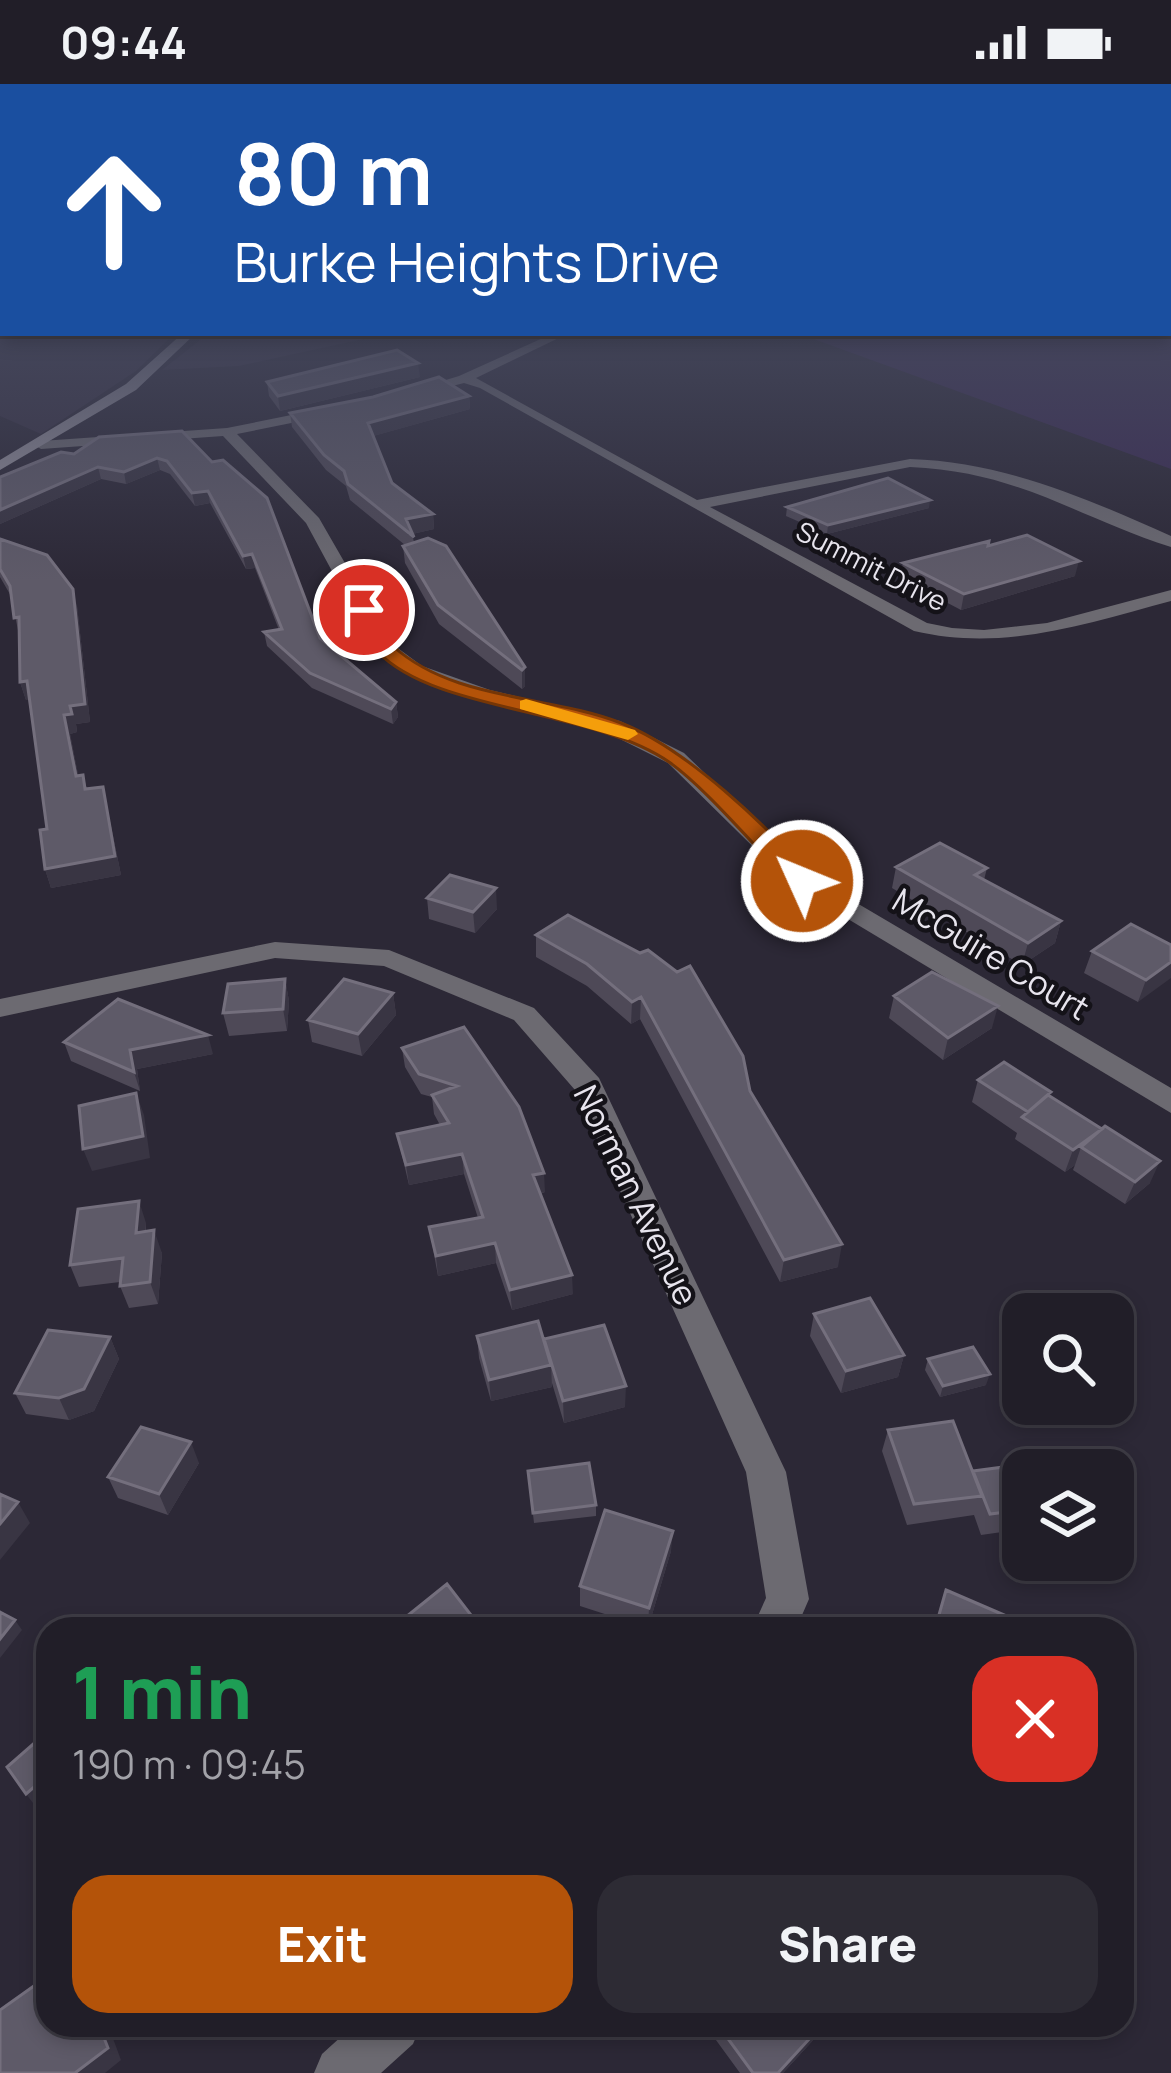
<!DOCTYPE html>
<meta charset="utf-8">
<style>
body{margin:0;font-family:Manrope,sans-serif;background:#2d2b34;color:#f1f3f6;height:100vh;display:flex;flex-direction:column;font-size:45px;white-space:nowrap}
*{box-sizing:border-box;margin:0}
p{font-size:39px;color:#a2a2a8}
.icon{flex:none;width:66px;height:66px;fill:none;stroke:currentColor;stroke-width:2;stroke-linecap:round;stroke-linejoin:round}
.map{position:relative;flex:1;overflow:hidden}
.panel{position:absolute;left:36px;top:1533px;width:1098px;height:420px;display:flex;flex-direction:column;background:#211e28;border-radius:36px;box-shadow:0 6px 18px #0003,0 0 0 3px #3e3c45}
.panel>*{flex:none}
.top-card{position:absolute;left:0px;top:0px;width:1173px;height:252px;box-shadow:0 6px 18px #0003,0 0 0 3px #3e3c45;background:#1a4fa0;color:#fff;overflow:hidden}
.buttons{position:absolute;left:1002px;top:1209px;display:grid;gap:24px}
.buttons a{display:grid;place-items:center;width:132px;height:132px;border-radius:24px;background:#211e28;box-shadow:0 6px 18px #0003,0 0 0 3px #3e3c45;font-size:60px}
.pin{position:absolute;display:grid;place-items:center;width:102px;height:102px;color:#fff;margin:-51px;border:6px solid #fff;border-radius:50%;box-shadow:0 3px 12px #0007}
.me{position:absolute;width:132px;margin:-66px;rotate:314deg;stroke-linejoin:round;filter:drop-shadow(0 0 9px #0008)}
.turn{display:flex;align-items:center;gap:42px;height:252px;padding:0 36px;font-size:54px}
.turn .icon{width:156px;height:156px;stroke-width:2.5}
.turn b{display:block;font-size:84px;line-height:102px}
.round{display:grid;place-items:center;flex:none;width:126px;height:126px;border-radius:36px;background:#2d2b34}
.headline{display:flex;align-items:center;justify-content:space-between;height:204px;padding:0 36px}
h1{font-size:72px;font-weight:800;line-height:90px;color:#1e9e55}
.button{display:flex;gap:24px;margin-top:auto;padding:24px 36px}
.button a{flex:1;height:138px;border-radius:36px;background:#b45309;color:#fff;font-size:48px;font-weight:800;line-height:138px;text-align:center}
.button a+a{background:#2d2b34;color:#f1f3f6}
.status{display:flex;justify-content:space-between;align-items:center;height:84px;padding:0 60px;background:#211e28;direction:ltr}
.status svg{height:33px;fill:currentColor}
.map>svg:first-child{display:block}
</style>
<div class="status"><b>09:44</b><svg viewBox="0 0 49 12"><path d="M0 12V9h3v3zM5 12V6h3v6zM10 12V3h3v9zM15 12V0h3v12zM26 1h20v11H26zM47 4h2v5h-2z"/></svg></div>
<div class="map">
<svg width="1171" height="1989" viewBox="0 0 1171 1989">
<rect width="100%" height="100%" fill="#2c2836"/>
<path fill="#373143" d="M0,219L3,249H175L136,287L41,350L0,332Z
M209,249H391L239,282L162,286Z"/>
<path fill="#3b2c54" d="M1171,219V385L797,249H1170Z"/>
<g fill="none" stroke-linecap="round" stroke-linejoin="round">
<path fill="#6c6a71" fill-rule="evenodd" d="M554,249H569L476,294L697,416L910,375C1004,378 1086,414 1171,452V463C1074,432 1020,388 910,383L710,423L927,539L952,544L984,546L1047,539L1171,506V517C1085,540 1004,568 914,547L480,304L464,299L413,312L406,308L459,292Z
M331,323L336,330L237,350L319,434L391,559L422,582L490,606L620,637L684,669L811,792L1171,1004V1029L793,802L668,679L604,647L476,614L408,590L373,563L306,439L223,352L41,365L34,361L41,357L227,344Z
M275,858L389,866L534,924L599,994L786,1388L809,1515L796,1545H752L766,1514L746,1388L575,1006L514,936L384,882L275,874L0,933V915Z
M354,1941H421L413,1960L381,1989H314L322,1970Z"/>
<path fill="#918e99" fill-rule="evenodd" d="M183,249H196L136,306L0,386V376L126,300Z"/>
</g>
<path fill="#4e4957" d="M420,293L280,327L269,312L267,298Z
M469,312L470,325L373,352L392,399L433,430L434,445L412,450L414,458L525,583V602L522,605L439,540L405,479L403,462L405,461L350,416L346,402L326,386L292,343L290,329Z
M182,347L320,554L396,618L398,633L393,640L312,604L267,562L264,548L279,546L255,484L246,485L210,419L195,422L170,390L160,386L126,400L101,395L0,440V393L74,370Z
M787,423L929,424L827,450L786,432Z
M0,455L77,522L90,638L76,640L77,648L70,650L78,691H83L87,705L103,703L121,791L51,804L45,785L47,745L29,615L26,616L20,598L19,551L11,512L0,493Z
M988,462L1075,492L961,526L900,494L903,479Z
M896,783L987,784L984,796L1061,837L1055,859L1022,881L892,804Z
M427,814L497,825L475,849L429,835Z
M568,831L750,1007L838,1183L780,1198L640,935L631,940L587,902L536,873V851Z
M1171,861L1138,918L1084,889L1092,867Z
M285,895L289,917L287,947L229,952L223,929Z
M393,909L396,931L362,972L312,958L308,936Z
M894,912L992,944L943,976L889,934Z
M464,943L545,1108L540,1110L573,1210L512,1226L496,1179L438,1192L429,1143L478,1134L464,1090L409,1101L397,1050L440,1041L434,1030L432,1013L421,1010L405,983L402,964Z
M64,958L213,970L137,985L140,1007L71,977Z
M978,996L1050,1012L1150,1099L1125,1120L1073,1086L1075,1081L1065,1088L1015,1055L1017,1049L972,1018Z
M146,1139V1148L162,1169L158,1220L129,1224L120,1202V1198L79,1203L70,1181Z
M814,1230L904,1271L898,1293L841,1309L810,1252Z
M477,1252L544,1258L625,1323L564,1339L552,1299V1303L491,1317L479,1274Z
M110,1253L119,1275L94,1327L69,1336L26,1330L15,1309Z
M928,1275L986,1301L940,1313L925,1286Z
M888,1346L972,1388L1023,1390V1445L981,1451L974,1431L907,1441L882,1367Z
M199,1379L168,1431L118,1414L108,1393Z
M528,1387L596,1421V1432L534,1439Z
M671,1467L648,1544L580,1522V1502Z
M705,1941H827L783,1989H740Z"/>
<path fill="#393543" d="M418,279L420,293L280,327L278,312Z
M469,312L470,325L370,353L368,339Z
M157,374L160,386L126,400L124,388Z
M98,383L101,395L0,440V426Z
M208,407L210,419L195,422L192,409Z
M930,416L929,424L827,450L828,441Z
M433,430L434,445L408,451L406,435Z
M252,470L255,484L246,485L243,472Z
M1079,477L1075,492L961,526L964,510Z
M73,505L77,522L90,638L76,640L77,648L70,650L82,710L64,631L70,622Z
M525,583V602L522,605V586Z
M27,597L32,615L26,616L20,598Z
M396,618L398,633L393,640L391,625Z
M103,703L121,791L51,804L45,785Z
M496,804L497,825L475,849L473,828Z
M1061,837L1055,859L1022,881L1028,859Z
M1171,878V894L1138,918L1146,896Z
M285,895L289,917L287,947L283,925Z
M393,909L396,931L362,972L358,950Z
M641,913L640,935L631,940L632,918Z
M998,922L992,944L943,976L948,954Z
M208,951L213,970L137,985L140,1007L134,988L130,966Z
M136,1009L144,1031L150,1074L92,1087L83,1065Z
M1102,1045L1081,1063L1075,1081L1065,1088L1073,1066Z
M462,1070L464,1090L409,1101L406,1081Z
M1160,1077L1150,1099L1125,1120L1135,1098Z
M544,1089L545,1108L534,1111L533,1091Z
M139,1117L146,1139L144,1171L136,1149Z
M154,1146L162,1169L158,1220L150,1198Z
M495,1159L496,1179L438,1192L436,1172Z
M842,1160L838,1183L780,1198L784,1176Z
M572,1191L573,1210L512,1226L510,1206Z
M110,1253L119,1275L94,1327L69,1336L59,1314Z
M904,1271L898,1293L841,1309L846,1287Z
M551,1281L552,1303L491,1317L489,1296Z
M990,1290L986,1301L940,1313L943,1302Z
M626,1302L625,1323L564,1339L563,1317Z
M191,1358L199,1379L168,1431L159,1410Z
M18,1418L30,1439L0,1476V1440Z
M673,1447L671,1467L648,1544L649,1524Z
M15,1536L22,1546L0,1574V1555Z
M48,1691V1706L33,1719L26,1710Z
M99,1941H108L121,1976L105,1989H75Z
M822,1941H827L783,1989H778Z"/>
<path fill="#5e5a68" stroke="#746f7d" stroke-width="3" d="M397,266L418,279L278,312L267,298Z
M439,293L469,312L368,339L392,399L433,430L406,435L414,453L348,400L344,387L324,371L290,329L373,313Z
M182,347L212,378L223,376L267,414L320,554L396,618L391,625L310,589L264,548L282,545L252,470L243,472L208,407L192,409L167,377L157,374L124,388L98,383L0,426V393L61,368L74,370L99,353Z
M888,394L930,416L828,441L787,423Z
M1027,451L1079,477L964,510L903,479L989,457L988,462Z
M428,454L446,462L525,583L522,586L438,521L403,462Z
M0,455L47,471L73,505L85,620L70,622L72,630L64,631L76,692L83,691L85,705L103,703L115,772L45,785L40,746L47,745L27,597L20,598L19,533L14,534L10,502L0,485Z
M940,759L987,784L975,791L1061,837L1028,859L896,783Z
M450,791L496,804L473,828L427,814Z
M568,831L640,869L648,866L677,888L690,882L743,972L750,1007L842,1160L784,1176L641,913L632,918L587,880L536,851Z
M1131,840L1171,861V878L1146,896L1092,867Z
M932,888L998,922L948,954L894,912Z
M285,895L283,925L223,929L228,900Z
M344,895L393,909L358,950L308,936Z
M118,915L208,951L130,966L134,988L64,958Z
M464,943L519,1023L544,1089L533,1091L572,1191L510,1206L495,1159L436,1172L429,1143L483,1133L462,1070L406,1081L397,1050L449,1039L432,1011L457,1002L419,990L402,964Z
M1004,978L1051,1008L1028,1028L978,996Z
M136,1009L143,1052L83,1065L79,1022Z
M1048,1011L1102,1045L1073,1066L1022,1033Z
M1105,1042L1160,1077L1135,1098L1081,1063Z
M139,1117L136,1149L154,1146L150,1198L120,1202L123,1174L70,1181L78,1125Z
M870,1214L904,1271L846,1287L814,1230Z
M538,1237L551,1281L489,1296L477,1252Z
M604,1241L626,1302L563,1317L544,1255Z
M48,1246L110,1253L84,1305L59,1314L15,1309Z
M973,1263L990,1290L943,1302L928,1275Z
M953,1337L982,1412L914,1420L888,1346Z
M141,1343L191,1358L159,1410L108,1393Z
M589,1379L596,1421L533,1429L528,1387Z
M1019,1381L1023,1390V1426L990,1430L973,1387Z
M0,1410L18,1418L0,1440Z
M605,1426L673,1447L649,1524L580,1502Z
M447,1500L481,1544L391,1545Z
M946,1506L1018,1537L1016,1545H935Z
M0,1528L15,1536L0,1555Z
M48,1647V1691L26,1710L7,1683Z
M48,1892V1941H99L108,1964L75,1989H0V1926Z
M718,1941H822L778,1989H753Z"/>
<linearGradient id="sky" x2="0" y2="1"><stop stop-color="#18161e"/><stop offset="0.44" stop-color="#45485d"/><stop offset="1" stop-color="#45485d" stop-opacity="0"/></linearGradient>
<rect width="1171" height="497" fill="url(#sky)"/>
<path fill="#b45309" stroke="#753606" stroke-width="3" d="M358,522H370C377,535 383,552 393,562C453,617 550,611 621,639C685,664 769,742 813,797L802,804L794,802C758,767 707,705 669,678C591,624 435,629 377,567C368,556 362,538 355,526Z"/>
<path fill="#f59e0b" d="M526,615L635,646L638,650L628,656L520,625V617Z"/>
<g text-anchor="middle" stroke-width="9" stroke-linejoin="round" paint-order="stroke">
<g font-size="27" fill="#e8e5ee" stroke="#141218">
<text transform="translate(871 483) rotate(27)" y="9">Summit Drive</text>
</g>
<g font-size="33" fill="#e8e5ee" stroke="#141218">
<text transform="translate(991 870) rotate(31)" y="12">McGuire Court</text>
<text transform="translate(636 1111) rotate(64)" y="12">Norman Avenue</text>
</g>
</g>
</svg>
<div class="buttons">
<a><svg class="icon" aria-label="search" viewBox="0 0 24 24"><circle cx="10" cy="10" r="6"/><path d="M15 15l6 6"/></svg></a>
<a><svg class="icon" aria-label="layers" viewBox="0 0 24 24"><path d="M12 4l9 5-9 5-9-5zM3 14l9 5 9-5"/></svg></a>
</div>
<div class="pin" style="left:364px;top:526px;background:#d93025"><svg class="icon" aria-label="arrive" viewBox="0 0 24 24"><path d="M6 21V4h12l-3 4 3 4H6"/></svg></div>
<svg class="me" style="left:802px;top:797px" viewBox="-20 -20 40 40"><circle r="17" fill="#b45309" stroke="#fff" stroke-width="3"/><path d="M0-11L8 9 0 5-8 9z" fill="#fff"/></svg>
<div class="top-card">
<div class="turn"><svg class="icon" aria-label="ahead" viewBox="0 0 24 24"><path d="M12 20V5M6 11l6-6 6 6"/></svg><div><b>80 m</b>Burke Heights Drive</div></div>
</div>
<section class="panel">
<div class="headline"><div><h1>1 min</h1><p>190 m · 09:45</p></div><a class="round" style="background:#d93025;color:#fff"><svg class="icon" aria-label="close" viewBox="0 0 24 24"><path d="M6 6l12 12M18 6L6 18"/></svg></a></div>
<div class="button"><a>Exit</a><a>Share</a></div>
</section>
</div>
